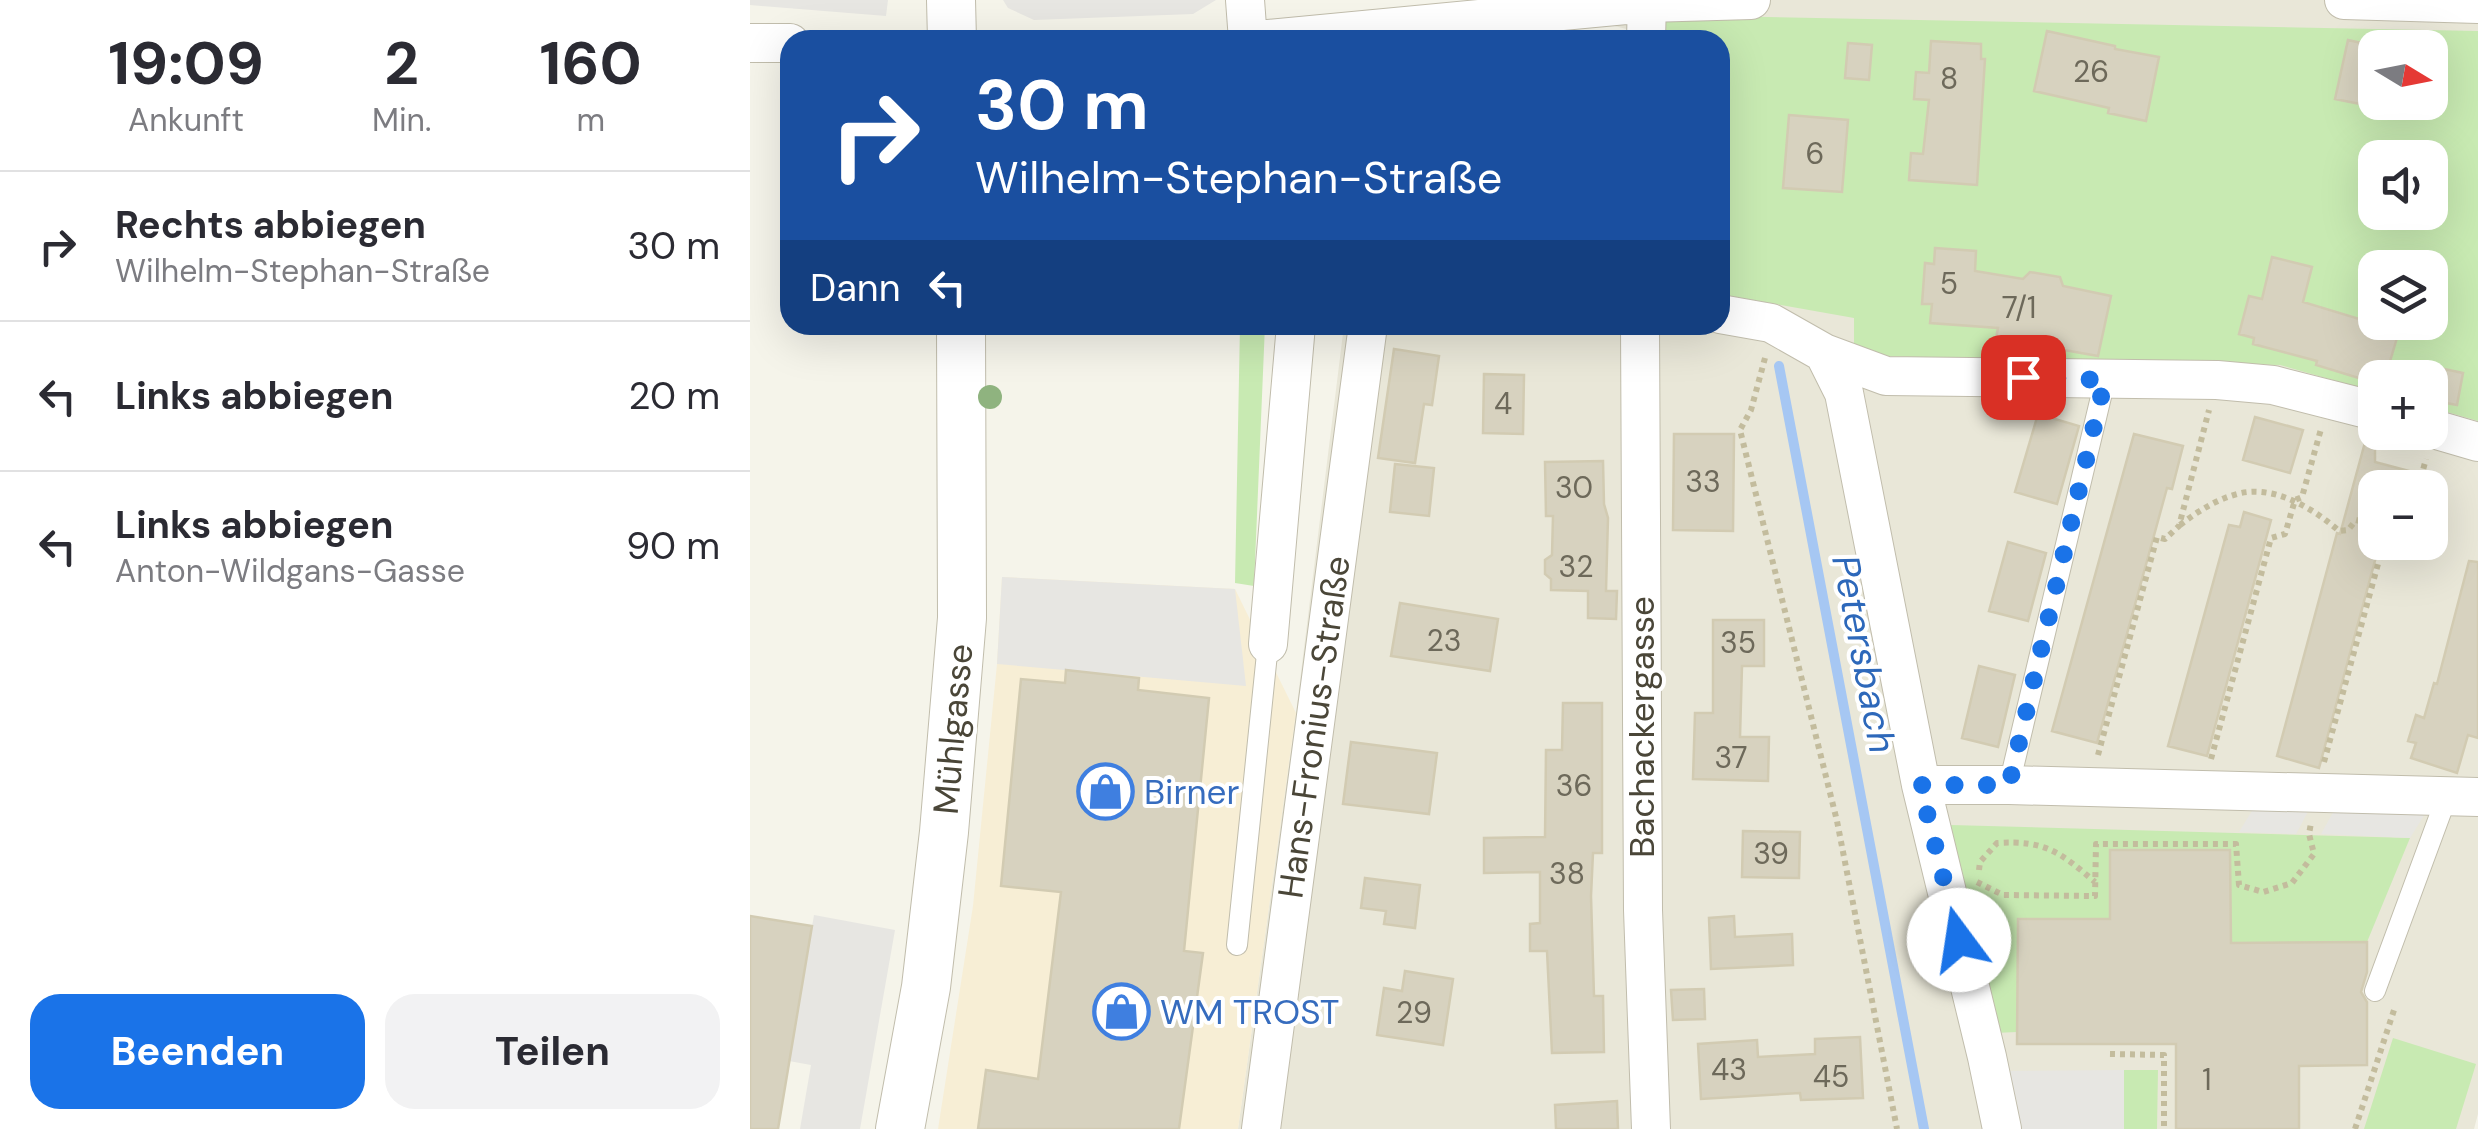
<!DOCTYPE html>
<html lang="de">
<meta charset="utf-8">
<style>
body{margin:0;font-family:"DM Sans",sans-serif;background:#f2f2f3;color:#2b2b33;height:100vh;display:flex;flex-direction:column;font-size:38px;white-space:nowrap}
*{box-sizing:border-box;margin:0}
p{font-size:32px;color:#7c7c81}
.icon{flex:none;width:55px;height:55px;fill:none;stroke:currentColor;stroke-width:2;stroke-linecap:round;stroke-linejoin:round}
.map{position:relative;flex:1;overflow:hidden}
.details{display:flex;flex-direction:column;background:#fff;width:750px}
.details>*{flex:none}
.top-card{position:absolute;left:30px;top:30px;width:950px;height:305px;border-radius:30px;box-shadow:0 10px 40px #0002;background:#1a4fa0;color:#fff;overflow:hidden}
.needle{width:65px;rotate:100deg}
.controls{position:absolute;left:1608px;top:30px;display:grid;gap:20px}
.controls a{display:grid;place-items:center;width:90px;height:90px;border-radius:20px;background:#fff;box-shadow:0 10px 40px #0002;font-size:50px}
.pin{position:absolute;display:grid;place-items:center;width:85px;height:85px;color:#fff;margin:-42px;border-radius:20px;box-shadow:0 5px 15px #0006}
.me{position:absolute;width:110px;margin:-55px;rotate:346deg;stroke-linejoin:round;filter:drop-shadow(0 0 8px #0008)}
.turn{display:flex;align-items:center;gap:35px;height:210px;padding:0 30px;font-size:45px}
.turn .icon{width:130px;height:130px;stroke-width:2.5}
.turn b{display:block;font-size:70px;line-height:85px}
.then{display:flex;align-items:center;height:95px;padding:0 30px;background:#0003;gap:20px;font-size:38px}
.eta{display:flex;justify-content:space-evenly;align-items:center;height:170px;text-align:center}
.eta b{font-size:60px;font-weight:700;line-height:70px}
.action{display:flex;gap:20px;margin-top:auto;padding:20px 30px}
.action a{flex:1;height:115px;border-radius:30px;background:#1a73e8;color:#fff;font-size:40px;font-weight:700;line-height:115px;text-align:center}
.action a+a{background:#f2f2f3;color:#2b2b33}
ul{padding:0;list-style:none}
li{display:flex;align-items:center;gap:30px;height:150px;padding:0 30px;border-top:2px solid #e1e1e2}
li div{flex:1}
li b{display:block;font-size:38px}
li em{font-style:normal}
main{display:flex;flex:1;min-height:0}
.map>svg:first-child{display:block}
</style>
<main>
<section class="details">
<div class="eta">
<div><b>19:09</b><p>Ankunft</p></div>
<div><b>2</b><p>Min.</p></div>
<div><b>160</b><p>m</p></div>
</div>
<ul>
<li><svg class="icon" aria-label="right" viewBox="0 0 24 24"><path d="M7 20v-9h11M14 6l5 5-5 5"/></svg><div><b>Rechts abbiegen</b><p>Wilhelm-Stephan-Straße</p></div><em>30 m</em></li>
<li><svg class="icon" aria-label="left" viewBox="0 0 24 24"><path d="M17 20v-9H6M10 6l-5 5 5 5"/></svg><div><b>Links abbiegen</b></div><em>20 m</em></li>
<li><svg class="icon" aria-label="left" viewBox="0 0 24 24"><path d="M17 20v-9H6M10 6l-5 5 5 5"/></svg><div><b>Links abbiegen</b><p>Anton-Wildgans-Gasse</p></div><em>90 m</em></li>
</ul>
<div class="action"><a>Beenden</a><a>Teilen</a></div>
</section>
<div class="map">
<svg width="1728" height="1129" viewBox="0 0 1728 1129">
<rect width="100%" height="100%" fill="#f5f4ea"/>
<path fill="#e9e7d8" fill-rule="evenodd" d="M764,0H1728V1114L1724,1129H488L546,713L594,325H970V40H880V30ZM1625,48H1680V102H1625ZM1625,158H1680V212H1625ZM1625,268H1680V322H1625ZM1625,378H1680V432H1625ZM1625,488H1680V542H1625Z"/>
<path fill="#f7eed5" d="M252,577L485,589L546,713L488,1129H188L223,906L247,664Z"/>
<path fill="#c8eab2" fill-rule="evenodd" d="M916,15L1728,31V421L1680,407V378H1625V392L1530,365L1122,356L1104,344V318L970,294V40H915ZM1625,48H1680V102H1625ZM1625,158H1680V212H1625ZM1625,268H1680V322H1625Z
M490,325H515L504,586L485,583Z
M1201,825L1660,838L1617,942L1481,943L1480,850H1360V919L1268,920L1267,1032L1244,1033Z
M1643,1038L1726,1064L1706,1129H1614Z
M1374,1070H1408L1407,1129H1374Z"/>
<path fill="#e7e6e2" d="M0,0H138L136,16L0,5Z
M253,0H466L443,14L284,20L258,8Z
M252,577L485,589L496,686L247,664Z
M1505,806L1560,808L1546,834L1489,832Z
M1586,807L1678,809L1660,838L1571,834Z
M64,915L145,930L110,1129H50L61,1065L39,1061Z
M1374,1070V1129H1267L1254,1071Z"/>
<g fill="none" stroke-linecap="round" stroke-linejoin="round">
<path stroke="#a6c7f3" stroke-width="10" d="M1029,366L1174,1129"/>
</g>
<path fill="#d7d2bf" stroke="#d2cbb2" stroke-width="2.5" d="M1297,31L1365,46V49L1409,57L1396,121L1358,113L1359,108L1284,91Z
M1598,40L1625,46V107L1585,99Z
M1181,41L1231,44V59H1235L1227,185L1159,180L1161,153L1173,154L1179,100L1164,99L1166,72L1179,73Z
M1098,43L1122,45L1119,80L1095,78Z
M1039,115L1098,120L1092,192L1033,188Z
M1185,248L1226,251L1225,271L1273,279L1280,272L1310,277L1313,286L1361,296L1348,356L1246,338L1248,328L1180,323L1182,304H1172L1175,263L1184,264Z
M1522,257L1562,267L1553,302L1649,331L1635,378H1625V383L1566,365L1567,361L1503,344L1504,338L1489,334L1499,296L1512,299Z
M644,349L689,356L682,405L674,404L665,463L628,458Z
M1680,366L1713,373L1707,405L1680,400Z
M734,374L774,375L773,434L733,433Z
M1288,414L1329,426L1307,504L1265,492Z
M1505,417L1553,430L1540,473L1493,460Z
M924,434H984L983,531L923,530Z
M1384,434L1433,446L1422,489L1417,488L1347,743L1302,731Z
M1617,435L1625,436V462L1689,479L1688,488H1625V542H1630L1569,768L1527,756L1587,533L1590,534Z
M853,461L854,504L858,518L856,591H867L866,619L838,618V591L801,590V579L795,574V560L802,555L803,516H796L795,462Z
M645,464L684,468L679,516L640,512Z
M1494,512L1521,520L1457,756L1418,746L1479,525L1490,527Z
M1258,542L1296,553L1278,621L1239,611Z
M1719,561L1728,562V738L1718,735L1707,773L1661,758L1666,743L1658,741L1666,715L1674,718L1684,683L1687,684Z
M650,603L748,619L740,671L641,656Z
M963,620H1014V666H992L990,737H1019L1018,781L943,779L945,713H963Z
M1229,666L1265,675L1248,747L1212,738Z
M316,670L389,678L388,690L459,698L434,951L453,953L429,1129H228L236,1070L288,1079L311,892L251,886L271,679L315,683Z
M813,703H852V853H843L841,896L844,996H853L854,1052L802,1053L797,951H780V924L790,923V872L734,873V838L795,837L796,750H812Z
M601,742L687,753L679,814L593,804Z
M993,831L1050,832L1049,878L992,877Z
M1360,850H1480L1481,943L1617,942V972L1611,992L1617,1002V1065L1549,1066V1129H1426V1044H1267L1268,919H1360Z
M615,878L670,885L665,928L634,924L636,911L611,908Z
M0,916L62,926L28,1129H0Z
M984,916L985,937L1042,934L1043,965L961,969L959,918Z
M655,971L703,979L693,1045L627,1035L634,988L652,991Z
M954,989L955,1019L923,1020L921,990Z
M1110,1037L1113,1098L1051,1100L1050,1093L951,1099L948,1044L1007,1040L1008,1057L1065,1054V1039Z
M867,1101L868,1129H806L805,1105Z"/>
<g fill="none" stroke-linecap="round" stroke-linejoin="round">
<defs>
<path id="service" d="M1259,785L1355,380
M487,945L518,644
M1625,991L1697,796"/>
<path id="minor" d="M495,0L498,40
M1594,0L1728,4
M508,40L897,3L1001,0
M896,40L897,0
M0,43H40
M970,314L1021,323L1074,353L1136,376L1467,380L1523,385L1625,411
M890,325L893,910L901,1129
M1074,353L1094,393L1171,785H1259L1728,797
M1680,428L1728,442
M518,644L546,325
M1171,785L1237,1057L1252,1129
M511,1129L618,325"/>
<path id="tertiary" d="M201,0L202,40
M150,1129L176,987L194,832L212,618L211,325"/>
</defs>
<use href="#service" stroke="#c1bdac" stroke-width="22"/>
<use href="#minor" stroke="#c1bdac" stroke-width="40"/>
<use href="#tertiary" stroke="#c1bdac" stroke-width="50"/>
<path stroke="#c3bc9d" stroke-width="6" stroke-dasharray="5 5" stroke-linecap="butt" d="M1015,358L1001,410L990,430L1087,821L1147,1129
M1668,488L1676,459
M1430,525C1447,512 1465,500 1487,494C1523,484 1563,508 1589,531L1598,530L1606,520L1625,525
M1348,755L1407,537L1415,539L1429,526L1459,410
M1461,759L1521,538L1535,534L1545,500L1552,497L1571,429
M1574,762L1634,542
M1229,870L1230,862L1247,843C1295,840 1310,852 1345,882
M1227,882L1253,895L1345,896L1346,844H1486L1489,885L1513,892L1542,883L1564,854L1559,834L1561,823
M1360,1054L1414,1055V1129
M1605,1129L1645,1007"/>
<use href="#service" stroke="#fff" stroke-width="20"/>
<use href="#minor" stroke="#fff" stroke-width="38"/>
<use href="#tertiary" stroke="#fff" stroke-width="48"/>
</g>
<circle fill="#8fb37f" cx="240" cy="397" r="12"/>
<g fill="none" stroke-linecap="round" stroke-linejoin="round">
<path stroke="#1a73e8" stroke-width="18" stroke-dasharray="0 32.4" d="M1209,940L1170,785H1259L1355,380L1273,377"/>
</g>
<defs>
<symbol id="shop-ring" viewBox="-11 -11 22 22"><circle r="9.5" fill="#fff" stroke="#3f7fe0" stroke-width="1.5"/><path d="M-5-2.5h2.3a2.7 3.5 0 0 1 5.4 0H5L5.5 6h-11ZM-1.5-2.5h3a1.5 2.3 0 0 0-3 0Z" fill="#3f7fe0"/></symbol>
</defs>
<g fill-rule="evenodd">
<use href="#shop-ring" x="324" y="760" width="63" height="63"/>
<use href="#shop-ring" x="340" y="980" width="63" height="63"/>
</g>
<g text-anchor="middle" stroke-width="8" stroke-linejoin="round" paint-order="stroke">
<g font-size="30" fill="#6d695a">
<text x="1341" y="82">26</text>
<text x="1199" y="89">8</text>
<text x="1065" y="164">6</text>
<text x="1199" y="294">5</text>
<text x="1269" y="318">7/1</text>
<text x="753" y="414">4</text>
<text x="953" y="492">33</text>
<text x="824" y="498">30</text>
<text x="826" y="577">32</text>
<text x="694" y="651">23</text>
<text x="988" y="653">35</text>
<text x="981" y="768">37</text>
<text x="824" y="796">36</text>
<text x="1021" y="864">39</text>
<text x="817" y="884">38</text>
<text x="664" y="1023">29</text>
<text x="979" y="1080">43</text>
<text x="1081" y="1087">45</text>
<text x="1457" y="1090">1</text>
</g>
<g font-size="35" fill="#4a4638" stroke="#fff">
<text transform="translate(564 727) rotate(-82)" y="12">Hans-Fronius-Straße</text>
<text transform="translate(892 727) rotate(-90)" y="12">Bachackergasse</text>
<text transform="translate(203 729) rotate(-85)" y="12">Mühlgasse</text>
</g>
<g font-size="35" fill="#366cbe" stroke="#fff" text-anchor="start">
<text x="394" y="804">Birner</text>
<text x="410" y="1024">WM TROST</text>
</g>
<g font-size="38" font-style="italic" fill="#2d68ba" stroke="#fff">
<text transform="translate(1114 654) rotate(79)" y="13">Petersbach</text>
</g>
</g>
</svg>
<div class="controls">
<a><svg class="needle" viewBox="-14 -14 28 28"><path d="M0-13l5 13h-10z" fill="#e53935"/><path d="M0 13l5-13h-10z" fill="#7c7c81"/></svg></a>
<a><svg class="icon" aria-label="sound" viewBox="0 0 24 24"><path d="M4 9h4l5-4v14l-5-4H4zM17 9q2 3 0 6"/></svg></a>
<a><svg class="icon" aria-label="layers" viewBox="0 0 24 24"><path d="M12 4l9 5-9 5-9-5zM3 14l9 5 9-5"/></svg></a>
<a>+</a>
<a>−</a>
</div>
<div class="pin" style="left:1273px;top:377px;background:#d93025"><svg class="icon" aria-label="arrive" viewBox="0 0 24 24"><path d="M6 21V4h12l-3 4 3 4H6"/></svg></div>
<svg class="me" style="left:1209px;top:940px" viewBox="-20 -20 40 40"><circle r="19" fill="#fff"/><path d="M0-13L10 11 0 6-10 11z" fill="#1a73e8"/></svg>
<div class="top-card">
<div class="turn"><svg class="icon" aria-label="right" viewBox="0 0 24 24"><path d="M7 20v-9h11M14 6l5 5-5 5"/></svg><div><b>30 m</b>Wilhelm-Stephan-Straße</div></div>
<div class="then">Dann<svg class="icon" aria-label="left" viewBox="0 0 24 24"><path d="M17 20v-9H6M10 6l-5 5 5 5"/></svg></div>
</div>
</div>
</main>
